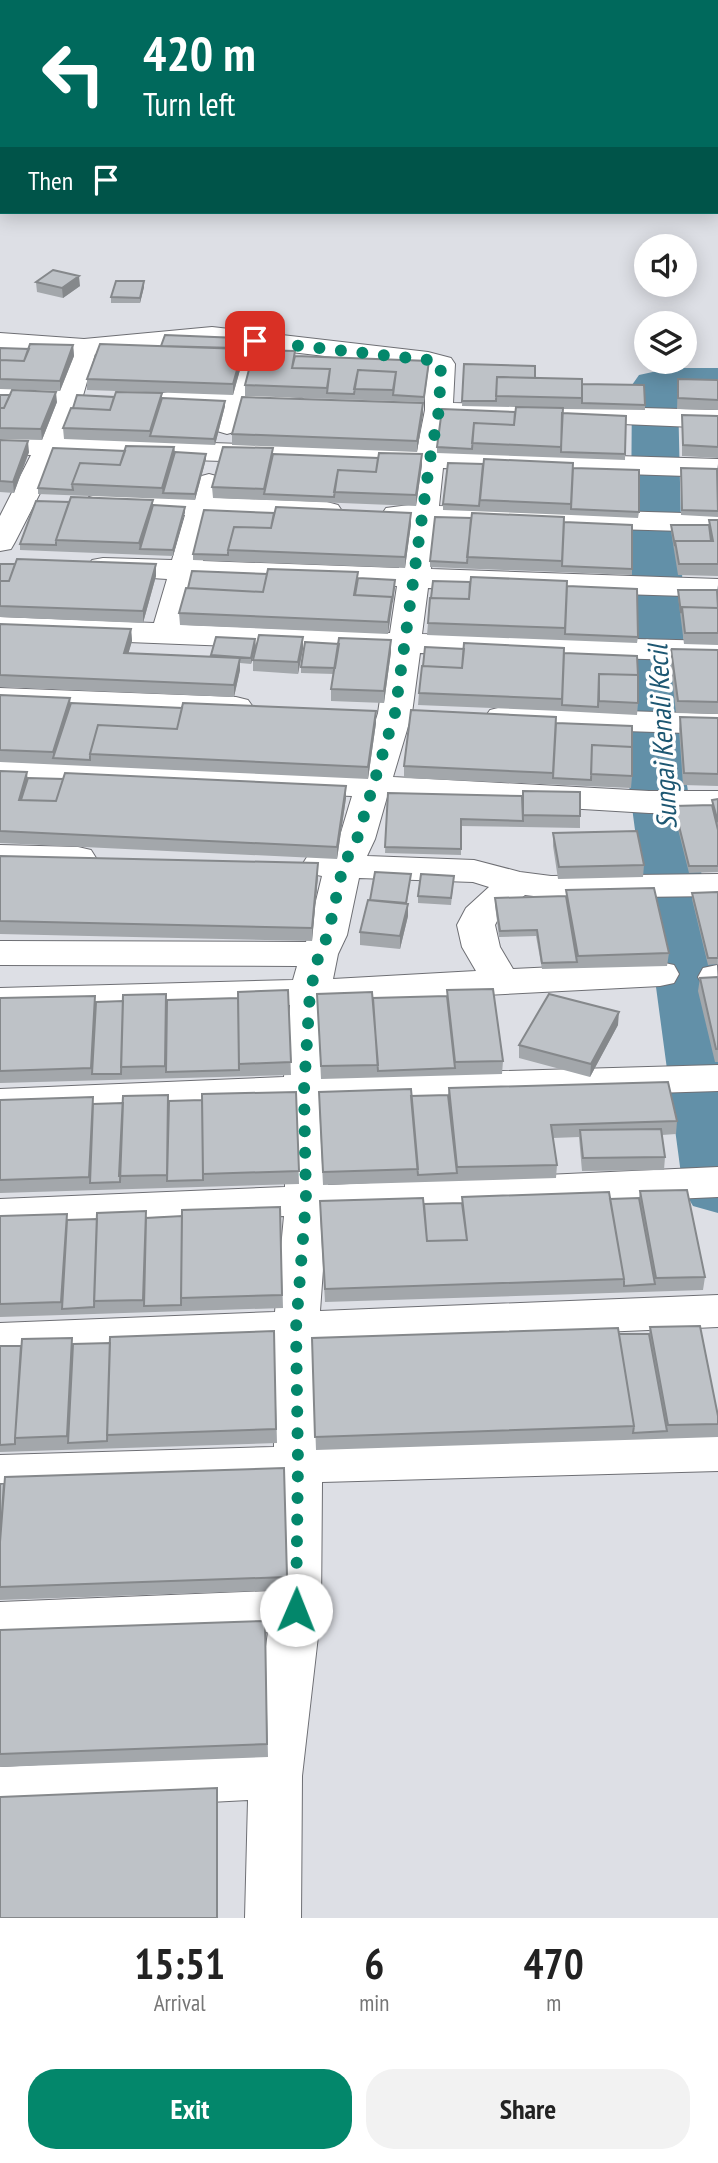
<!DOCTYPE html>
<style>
body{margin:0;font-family:"PT Sans Narrow",sans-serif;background:#f2f2f2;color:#222;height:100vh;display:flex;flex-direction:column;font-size:26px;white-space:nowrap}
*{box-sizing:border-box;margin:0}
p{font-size:23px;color:#767676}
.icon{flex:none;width:38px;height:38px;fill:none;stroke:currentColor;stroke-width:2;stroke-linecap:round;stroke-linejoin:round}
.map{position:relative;height:1918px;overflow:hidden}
.details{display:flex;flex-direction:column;background:#fff;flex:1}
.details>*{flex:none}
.top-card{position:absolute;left:0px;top:0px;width:719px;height:214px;box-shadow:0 4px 18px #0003;background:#00695c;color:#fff;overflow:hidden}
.tools{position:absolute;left:634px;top:234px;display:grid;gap:14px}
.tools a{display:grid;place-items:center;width:63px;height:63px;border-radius:50%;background:#fff;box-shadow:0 4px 18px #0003;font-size:35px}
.pin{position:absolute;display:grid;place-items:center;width:60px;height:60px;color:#fff;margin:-30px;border-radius:14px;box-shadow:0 4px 10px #0006}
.me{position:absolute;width:77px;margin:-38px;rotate:1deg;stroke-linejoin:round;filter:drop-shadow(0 0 5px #0008)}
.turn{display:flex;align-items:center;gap:24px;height:147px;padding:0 28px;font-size:32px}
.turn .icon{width:91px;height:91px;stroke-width:2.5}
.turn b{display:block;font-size:49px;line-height:60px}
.then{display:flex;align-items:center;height:66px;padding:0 28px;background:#0003;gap:14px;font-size:26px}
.eta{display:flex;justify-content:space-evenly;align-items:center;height:119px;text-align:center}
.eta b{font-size:42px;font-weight:600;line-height:49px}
.primary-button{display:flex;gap:14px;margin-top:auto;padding:14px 28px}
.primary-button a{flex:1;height:80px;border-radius:28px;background:#03876b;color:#fff;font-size:28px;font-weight:600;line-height:80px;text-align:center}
.primary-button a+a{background:#f2f2f2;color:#222}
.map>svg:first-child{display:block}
</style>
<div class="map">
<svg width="718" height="1918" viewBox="0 0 718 1918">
<rect width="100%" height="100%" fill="#dddfe5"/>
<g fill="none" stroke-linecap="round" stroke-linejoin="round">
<path fill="#6290a8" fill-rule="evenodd" d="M671,368H718V396H678L687,785L718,975V1213L693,1206L683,1189L629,785L632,385L639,375Z"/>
<defs>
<path id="minor" d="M588,0H657L587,2Z
M673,0H693V2H673Z
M0,12H2V24H0Z
M2,54V82L0,83V55Z
M0,129H2V143H0Z
M212,327L428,352L451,358L455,364L453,403L718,410V428L452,417L446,451L718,459V477L443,468L439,506L718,514V532L436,524L431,569L718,579V597L428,588L422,634L718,641V661L420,653L412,713L393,777L649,791H718V813H649L387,797L375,839L367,856L474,860L520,872L551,876L718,874V896L551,898L525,895L500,915L495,925L500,947L513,969L660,962L674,965L679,974L674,983L660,986L329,1003L325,1076L718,1065V1091L325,1103L328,1185L718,1167V1197L327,1214L320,1311L718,1295V1327L319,1344L321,1446L718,1435V1471L322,1482L321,1610L302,1776L301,1918H245L248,1800L0,1813V1767L251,1754L268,1632L0,1644V1602L271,1591L274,1484L0,1491V1455L274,1447L273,1345L0,1357V1323L275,1312L284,1216L0,1229V1199L285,1187L284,1104L0,1117V1089L284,1077L290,1005L0,1012V988L293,980L297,966L0,965V941L306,942L322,876L307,873L302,865L307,857L331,854L339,839L352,796L0,782V760L359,775L378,713L387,652L0,637V617L154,623L167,579L92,574L87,567L92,560L103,558L172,560L185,515L100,512L89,509L85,503L89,497L100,494L190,497L198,477L209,474L220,477L224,483L220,498L327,502L338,505L342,511L338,517L327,520L215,516L203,561L399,568L406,523L386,520L382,514L386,508L409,505L414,467L59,456L15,542L11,549L0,551V516L31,455L0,454V436L38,438L52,403L0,401V385L58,386L67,354L0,349V333L84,339ZM212,343L240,346L224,393L173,391L163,393L159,399L163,405L218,409L213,425L217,431L227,434L237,431L246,411L292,412L302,410L306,404L302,398L251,394L266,349L425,368V410L417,450L67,438L82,399L95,354ZM198,580L397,586L390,633L186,625ZM359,878L473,882L489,887L466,908L457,925L462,947L476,971L333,979L338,954L347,935Z
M0,688L236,697L248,700L253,707L248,714L236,717L0,708Z
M502,707L718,714V734L502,727L490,724L485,717L490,710Z
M0,845L78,847L91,850L96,858L91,866L78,869L0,867Z
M717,965L718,989L703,986L698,977L703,968Z"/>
</defs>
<use href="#minor" stroke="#6e6f74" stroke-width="2"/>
<use href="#minor" fill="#fff" fill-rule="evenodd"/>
</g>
<path fill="#a3a7ab" d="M181,0H286V2H181Z
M144,281V287L140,303H111V297Z
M36,282L80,286L63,298L37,292Z
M238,338V343L237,349H243V359L233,395L87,390V379L161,346Z
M73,345L74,356L60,391L0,389V348L29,349Z
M295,351V356L429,366L424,402L245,396V385Z
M464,364L535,378L582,384L645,405V410L563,409L562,413L626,416L625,460L437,453V447L515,412V407L462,406Z
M678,379L718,380V410L677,409Z
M0,395L57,402L42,440L0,439Z
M162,398L225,401V406L215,445L64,439L63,428L73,408Z
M423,403V414L417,452L232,445V434Z
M682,415L718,416V458L682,456Z
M0,440L29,452L14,493L0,492Z
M174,447L175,452L206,454V459L195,500L38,494V488Z
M273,448V454L378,458L422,454V465L416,506L213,498L212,487Z
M718,464V517L681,515V468L717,469Z
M573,468L639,512L638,518L571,515V514V515L443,510V504Z
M153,505L185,507V512L173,556L20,550V544Z
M709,520H718V576L678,575L671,531V525H709Z
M564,522L632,569V575L430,567V561Z
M411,524L405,568L193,560V554Z
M0,564H156V576L143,623L0,617Z
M358,578L395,580L388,634L180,625L179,613Z
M718,585V645L684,644L678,596V590H717Z
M567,586L638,637L637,643L427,635L428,623Z
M0,624L131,629L132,641L128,654L211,657V655L256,646L251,664L240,663V670L234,697L0,687Z
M303,637V649L298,674L253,671V660Z
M671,649L718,650V714L676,713L670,661Z
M391,652L384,703L331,701V689L334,674L301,673V667Z
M564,653L638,703L637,715L561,711V710V711L418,705L419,693Z
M0,695L71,703L376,723L368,779L0,762Z
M680,717L718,718V786L683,785L679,729Z
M556,723L632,776L631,788L404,778V766Z
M0,771L28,778L346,798L337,859L0,843Z
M388,793L580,816V828L461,826V855L385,853Z
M718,799V872L689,873L674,813V806L712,805V800Z
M553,833L644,865L643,877L558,879L553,846Z
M0,856L318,876L312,941L0,934Z
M411,874L407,903L408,916L400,949L360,945V932L370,900Z
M454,876L451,905L418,903V896Z
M566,890L669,953L667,966L542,969L536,936L499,937L495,905V898L566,896Z
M718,892V964L708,965L692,899V893Z
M718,977V1062H715L698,991L700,978Z
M288,990L291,1075L0,1083V998L96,1002L238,998Z
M447,990L503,1061L502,1074L321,1079L317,994L373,998L447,996Z
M618,1025L590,1077L519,1058V1045Z
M449,1088L677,1121L676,1134L662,1135L665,1157L664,1170L582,1171L579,1137L553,1138L557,1165L556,1178L323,1185L319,1105L411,1096L448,1095Z
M296,1092L299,1184L0,1193V1100L93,1097V1104L202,1100Z
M640,1191L705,1277L703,1290L325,1302L320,1214L424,1204L462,1203V1197L610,1199L639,1198Z
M280,1207L283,1308L0,1317V1216L67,1214V1220L182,1216Z
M650,1327L718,1416V1437L316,1450L312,1338L649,1334Z
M274,1331L277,1443L0,1452V1346L110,1343Z
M284,1468L288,1590L0,1600V1484Z
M265,1621L268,1757L0,1767V1630Z"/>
<path fill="#85888b" d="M79,276L80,286L63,298L62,288Z
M144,281V287L140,303V298Z
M73,345L74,356L60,391V381Z
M243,349V359L233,395V384Z
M56,392L57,402L42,440L41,429Z
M162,393V404L150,436V431Z
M225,401V406L215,445L214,439Z
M423,403V414L417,452V441Z
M28,441L29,452L14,493L13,482Z
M174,447L175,458L163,493L162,488Z
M206,454V459L195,500V494Z
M422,454V465L416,506V495Z
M153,500V511L140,549L139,543Z
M185,507V512L173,556V550Z
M411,513V524L405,568V557Z
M156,564V576L143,623V611Z
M395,580V586L388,634V622Z
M131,629L132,641L125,665L124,653Z
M303,637V649L298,674V662Z
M255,639L256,646L251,664V658Z
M391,640V652L384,703V691Z
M240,658V670L234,697V685Z
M70,698L71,709L53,758V752Z
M376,711V723L368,779V767Z
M27,772L28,784L22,806L19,800Z
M346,786V798L337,859V847Z
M318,863V876L312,941V928Z
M408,904V916L400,949V936Z
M619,1012L618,1025L590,1077L591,1064Z
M217,1788L218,1802V1918H217Z"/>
<path fill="#bec2c7" stroke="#85888b" stroke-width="2" d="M0,0H97V2H2V7H0Z
M123,0H146V2H122Z
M181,0H228L181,1Z
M291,0H314V2H291Z
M53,270L79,276L62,288L36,282Z
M116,281H144L140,298L111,297Z
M165,335L238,338L235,348L161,346Z
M30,344L73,345L60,381L0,379V360L24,361Z
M100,344L243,349L233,384L87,379Z
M0,348L29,349L24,361L0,360Z
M254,350L295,351L292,368L330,369L327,388L245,385Z
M295,356L429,361L424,397L393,395L396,372L358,370L354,394L327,393L330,369L292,368Z
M464,364L535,366V378L497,377L496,401H462Z
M358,370L396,372L393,390L354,389Z
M497,377L582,379V398L496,396Z
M678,379L718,380V400L678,398Z
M582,384L644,385L645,405L582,403Z
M12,390L56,392L41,429L0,428V408H4Z
M116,392L162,393L150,431L63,428L71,408L110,410Z
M0,395H10L4,408H0Z
M77,395L114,397L110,410L73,408Z
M242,397L423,403L417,441L232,434Z
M162,398L225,401L214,439L150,436Z
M516,407L563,408L561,447L472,443L474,423L514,425Z
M442,409L515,412L514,425L474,423L472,449L437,447Z
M562,413L626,416L625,454L561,452Z
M682,415L718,416V447L683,445Z
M0,440L28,441L13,482L0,481Z
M126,446L174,447L162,488L72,484L80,463L120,465Z
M223,447L273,448L264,489L212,487Z
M53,448L125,451L120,465L80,463L72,484L73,490L38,488Z
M175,452L206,454L195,494L163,493Z
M379,453L422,454L416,495L334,492L338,470L376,472Z
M273,454L378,458L376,472L338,470L334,497L264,494Z
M484,459L573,463L571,504L480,500Z
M448,463L483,464L479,506L443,504Z
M573,468L639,470V512L571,509Z
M681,468L717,469L718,511L682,510Z
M71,497L153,500L139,543L56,540Z
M36,501L69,502L56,540V545L20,544Z
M153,505L185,507L173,550L140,549Z
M276,507L411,513L405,557L228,550L234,527L271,528Z
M204,510L274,513L271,528L234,527L228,550V555L193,554Z
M472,513L564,517L562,561L467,557Z
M435,517L471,518L467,563L430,561Z
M709,520H718V564H679L675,541H713Z
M564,522L632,525V569L562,566Z
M671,525H709L711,541H675V546Z
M17,559L156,564L143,611L0,606V581H9Z
M0,564H15L9,581H0Z
M268,569L358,572L354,595L392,597L388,622L179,613L186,588L263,592Z
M192,571L267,574L263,592L188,588Z
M471,577L567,581L565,628L428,623L430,598L469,599Z
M358,578L395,580L392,602V597L355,595Z
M433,581L470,582L469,599L431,598Z
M567,586L637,589L638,637L565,634Z
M678,590H717L718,608L682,607L681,613Z
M682,607L718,608V633H685Z
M0,624L131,629L124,653L240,658L234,685L0,675Z
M259,635L303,637L298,662L253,660Z
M216,637L255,639L251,658L211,655Z
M339,638L391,640L384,691L331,689Z
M305,642L339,644L335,668L301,667Z
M464,643L564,648L562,699L419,693L422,666L462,668Z
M425,647L464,649L462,668L423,666Z
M671,649L718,650V702L678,701Z
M564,653L637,656L638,675L599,674L598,707L562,705Z
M599,674L638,675V703L599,701Z
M0,695L70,698L53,752L0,750Z
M71,703L182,708L177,729L98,725L90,754V760L53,758Z
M183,703L376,711L368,767L90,754L98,725L177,729Z
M411,710L556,717L553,773L404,766Z
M680,717L718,718V774L684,773Z
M556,723L632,726V747L592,745L591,780L553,778Z
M592,745L632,747V776L591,774Z
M0,771L27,772L19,800L56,801L65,773L346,786L337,847L0,831Z
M28,778L63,779L56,801L21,800Z
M523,791L580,792V816L523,815Z
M388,793L522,796L523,821L461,819V849L385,847Z
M718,799V822L712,800Z
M712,805L718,830V866H689L674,806Z
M637,831L644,865L559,867L553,833Z
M0,856L318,863L312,928L0,921Z
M375,872L411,874L406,903L370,900Z
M421,874L454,876L451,898L418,896Z
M654,888L669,953L578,956L566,890Z
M718,892V958H708L692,893Z
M566,896L577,962L542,963L537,930L500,931L495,898Z
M368,900L408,904L400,936L360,932Z
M718,977V1049H716L700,978Z
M493,989L503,1061L455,1062L447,990Z
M288,990L291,1062L239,1064L238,992Z
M372,992L378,1065L321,1066L317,994Z
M166,994L165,1066L121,1067L123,995Z
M549,994L619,1012L591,1064L519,1045Z
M95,996L91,1068L0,1071V998Z
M447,996L455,1068L378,1071L373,998Z
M238,998L239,1070L166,1072L167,1000Z
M123,1001L121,1074H92L96,1002Z
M668,1082L677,1121L551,1125L557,1165L457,1167L449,1088Z
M411,1089L418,1169L323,1172L319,1092Z
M296,1092L299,1171L203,1174L202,1094Z
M168,1095L167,1175L119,1176L123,1096Z
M448,1095L457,1173L418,1175L411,1096Z
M93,1097L89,1177L0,1180V1100Z
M202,1100L203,1180L167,1181L169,1101Z
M123,1103L120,1182L90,1183L93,1104Z
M661,1129L665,1157L583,1158L580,1130Z
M687,1190L705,1277L656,1278L640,1191Z
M609,1192L624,1279L325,1289L320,1201L423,1198L427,1241L467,1240L462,1197Z
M639,1198L655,1284L624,1286V1279L610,1199Z
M462,1203L467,1240L427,1241L424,1204Z
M280,1207L282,1295L181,1298L182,1210Z
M146,1211L143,1300L94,1301L97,1213Z
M67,1214L61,1302L0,1304V1216Z
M182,1216L181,1305L144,1306L146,1218Z
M97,1219L94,1307L62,1309L67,1220Z
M700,1326L718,1416V1424L668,1425L650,1327Z
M618,1328L634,1426L315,1437L312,1338Z
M274,1331L276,1429L107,1435L110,1337Z
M619,1334H649L667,1431L633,1433L634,1426Z
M72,1338L67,1436L15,1438L22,1339Z
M110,1343L107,1441L68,1443L73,1344Z
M0,1346H21L15,1438V1444L0,1445Z
M284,1468L287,1577L0,1587V1542L5,1477Z
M4,1483L0,1542V1484Z
M265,1621L267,1744L0,1754V1630Z
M217,1788V1918H0V1797Z"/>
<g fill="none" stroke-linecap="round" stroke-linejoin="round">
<path stroke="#03876b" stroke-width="12" stroke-dasharray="0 21.6" d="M255,341L428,360L441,364L439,410L430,459L395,713L357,839L343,866L328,935L319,954L310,992L304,1090L306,1200L296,1328L298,1463L296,1610"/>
</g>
<g text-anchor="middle" stroke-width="7" stroke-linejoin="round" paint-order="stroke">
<g font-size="28" font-style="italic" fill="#1d5772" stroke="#fff">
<text transform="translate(662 737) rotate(-93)" y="10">Sungai Kenali Kecil</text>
</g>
</g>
</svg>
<div class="tools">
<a><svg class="icon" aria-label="sound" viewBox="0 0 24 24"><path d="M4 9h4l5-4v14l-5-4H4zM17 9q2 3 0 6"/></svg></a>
<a><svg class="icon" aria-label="layers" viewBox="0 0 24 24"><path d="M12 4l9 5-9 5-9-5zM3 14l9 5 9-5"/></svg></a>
</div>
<div class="pin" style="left:255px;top:341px;background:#d93025"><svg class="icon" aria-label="arrive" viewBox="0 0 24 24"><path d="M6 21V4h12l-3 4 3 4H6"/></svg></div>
<svg class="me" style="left:296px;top:1610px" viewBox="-20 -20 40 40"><circle r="19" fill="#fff"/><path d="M0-13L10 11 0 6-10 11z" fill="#03876b"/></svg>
<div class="top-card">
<div class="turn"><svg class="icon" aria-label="left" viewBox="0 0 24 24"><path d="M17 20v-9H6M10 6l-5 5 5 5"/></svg><div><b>420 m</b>Turn left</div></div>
<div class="then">Then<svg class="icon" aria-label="arrive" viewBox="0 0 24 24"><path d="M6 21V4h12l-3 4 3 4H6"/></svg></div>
</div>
</div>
<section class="details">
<div class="eta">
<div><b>15:51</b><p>Arrival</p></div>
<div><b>6</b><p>min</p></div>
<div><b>470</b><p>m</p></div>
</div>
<div class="primary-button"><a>Exit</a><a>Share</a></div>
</section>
